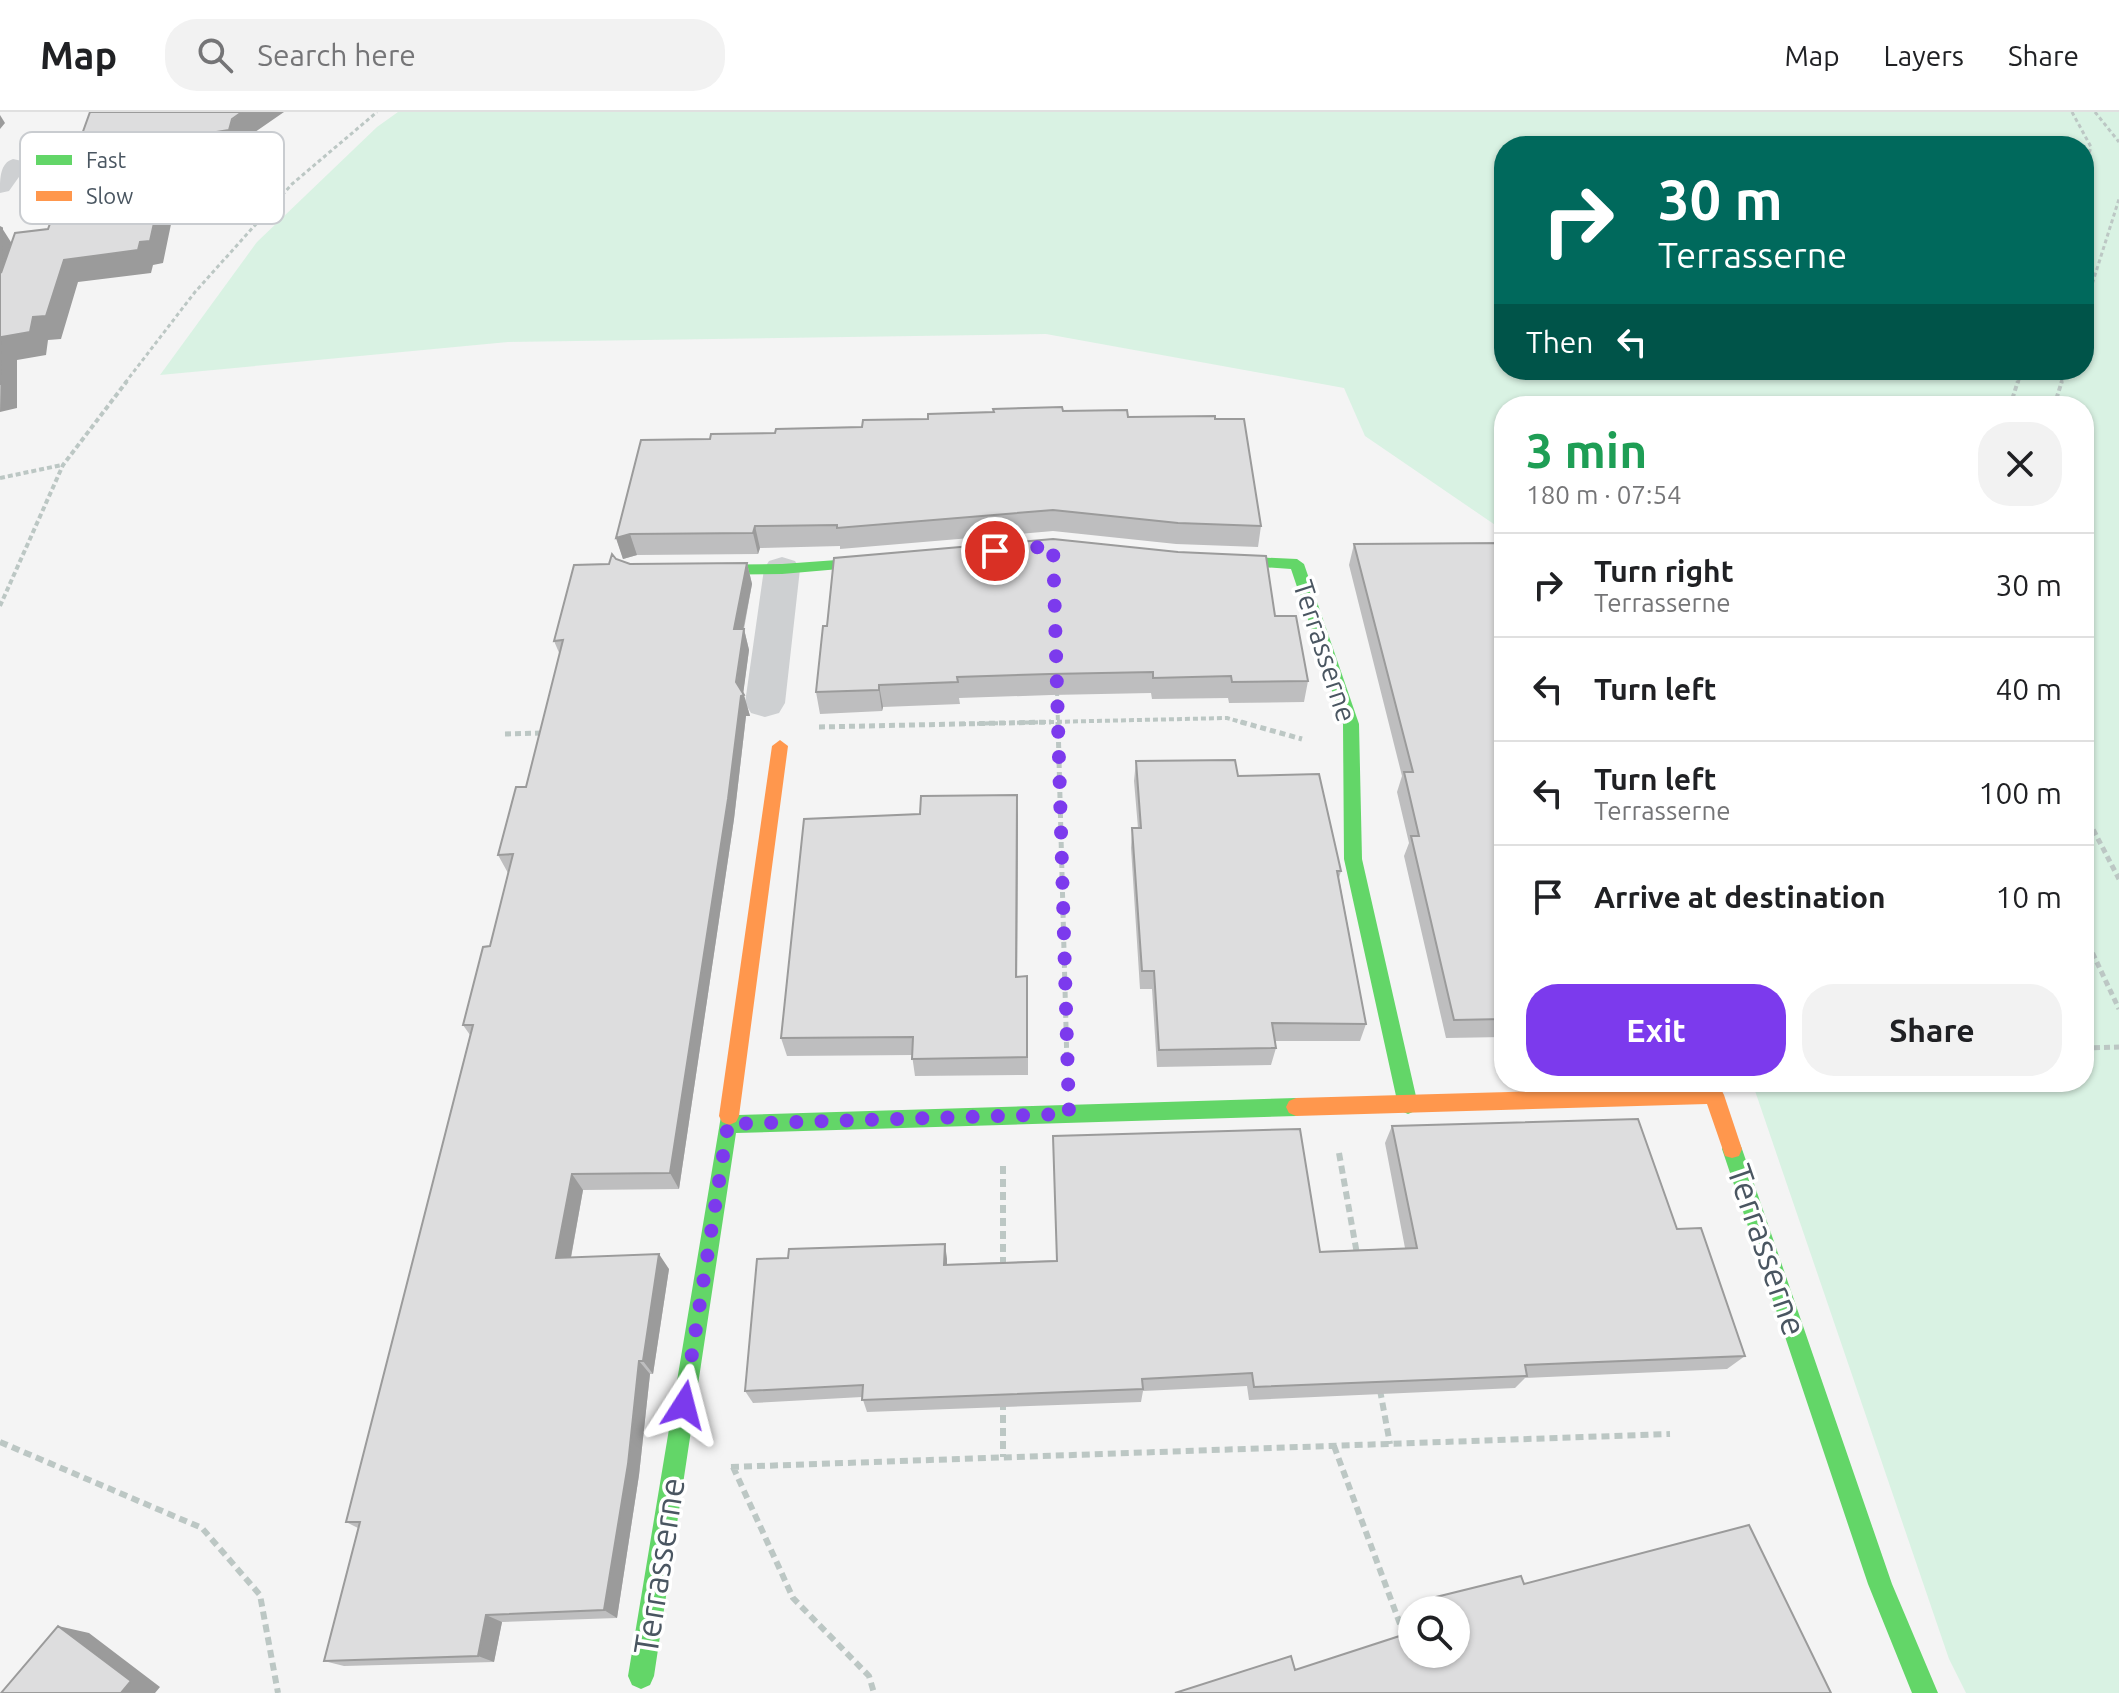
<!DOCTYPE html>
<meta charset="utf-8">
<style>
body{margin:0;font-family:Ubuntu,sans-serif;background:#f2f2f2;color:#202124;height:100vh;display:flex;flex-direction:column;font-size:30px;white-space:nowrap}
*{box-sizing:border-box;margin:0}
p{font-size:26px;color:#757577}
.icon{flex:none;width:44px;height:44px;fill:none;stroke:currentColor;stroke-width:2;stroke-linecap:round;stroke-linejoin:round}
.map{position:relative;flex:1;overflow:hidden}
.details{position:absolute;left:1494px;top:284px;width:600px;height:696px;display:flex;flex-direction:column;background:#fff;border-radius:32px;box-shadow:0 2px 6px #0004}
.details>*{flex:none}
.top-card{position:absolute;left:1494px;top:24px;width:600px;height:244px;border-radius:32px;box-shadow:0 2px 6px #0004;background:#00695c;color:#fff;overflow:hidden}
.controls{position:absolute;left:1398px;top:1484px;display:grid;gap:16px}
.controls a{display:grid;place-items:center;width:72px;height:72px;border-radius:50%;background:#fff;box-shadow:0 2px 6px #0004;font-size:40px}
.pin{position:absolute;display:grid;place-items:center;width:68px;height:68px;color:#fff;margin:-34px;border:4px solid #fff;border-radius:50%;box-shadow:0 2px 8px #0007}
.me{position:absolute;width:88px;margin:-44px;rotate:9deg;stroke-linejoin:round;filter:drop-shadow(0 0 6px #0008)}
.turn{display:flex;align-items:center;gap:28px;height:168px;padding:0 32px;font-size:36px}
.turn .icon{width:104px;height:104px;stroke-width:2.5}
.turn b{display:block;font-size:56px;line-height:68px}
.then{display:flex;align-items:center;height:76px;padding:0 32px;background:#0003;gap:16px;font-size:30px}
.round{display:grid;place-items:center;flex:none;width:84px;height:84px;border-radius:32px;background:#f2f2f2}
.headline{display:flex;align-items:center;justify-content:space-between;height:136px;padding:0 32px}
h1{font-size:48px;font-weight:700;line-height:60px;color:#1e9e55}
.action{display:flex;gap:16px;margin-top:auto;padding:16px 32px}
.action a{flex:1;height:92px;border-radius:32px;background:#7c3aed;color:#fff;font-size:32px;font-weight:700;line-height:92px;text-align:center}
.action a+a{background:#f2f2f2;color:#202124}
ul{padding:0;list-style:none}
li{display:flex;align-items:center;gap:24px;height:104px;padding:0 32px;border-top:2px solid #e0e0e0}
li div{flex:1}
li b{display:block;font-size:30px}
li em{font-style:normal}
header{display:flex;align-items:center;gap:48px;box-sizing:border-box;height:112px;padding:0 40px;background:#fff;border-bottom:2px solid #e0e0e0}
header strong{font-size:38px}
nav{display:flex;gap:44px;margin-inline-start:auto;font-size:28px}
.search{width:560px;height:72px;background:#f2f2f2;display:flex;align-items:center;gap:20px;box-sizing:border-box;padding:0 28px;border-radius:32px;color:#757577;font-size:30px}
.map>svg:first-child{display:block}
</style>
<header>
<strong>Map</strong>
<div class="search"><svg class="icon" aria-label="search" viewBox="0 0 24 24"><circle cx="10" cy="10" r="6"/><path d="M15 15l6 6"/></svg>Search here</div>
<nav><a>Map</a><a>Layers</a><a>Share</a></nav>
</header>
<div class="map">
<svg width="2119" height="1581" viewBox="0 0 2119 1581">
<rect width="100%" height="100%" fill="#f4f4f4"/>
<path fill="#d9f2e3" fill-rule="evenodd" d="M398,0H2119V1581H1966L1949,1547L1752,970H2084V294H1504V419L1365,324L1344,276L1046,222L508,230L160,263L257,130L377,15ZM2084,34V258H1504V34Z"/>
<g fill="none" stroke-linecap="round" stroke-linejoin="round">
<path stroke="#bcc7c4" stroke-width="3" stroke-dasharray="4 3" stroke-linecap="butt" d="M2072,0L2091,35L2084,58
M2095,0L2119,30
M2084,198L2119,87
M125,271L195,180L292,72L377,0
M2018,271L2022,258
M2061,271L2065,258"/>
<path stroke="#bcc7c4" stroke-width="4" stroke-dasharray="5 3" stroke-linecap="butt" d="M2010,294L2018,269
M2054,294L2062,269
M0,366L62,353
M0,494L63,353L127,269
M1057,579L1058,612
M961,612L1227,606L1248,612"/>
<path stroke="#bcc7c4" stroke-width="5" stroke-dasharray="6 4" stroke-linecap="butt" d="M1058,610L1067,953
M1241,610L1302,627
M819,615L1051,610
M505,622L545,621
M2084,700L2119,767
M2084,823L2119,897
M2084,936L2119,935"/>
<path stroke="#bcc7c4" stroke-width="6" stroke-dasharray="8 5" stroke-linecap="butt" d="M1339,1041L1357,1142
M1003,1054V1156
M1380,1278L1390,1332
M1003,1290V1345
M0,1330L202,1416L260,1483L278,1581
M1334,1334L1406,1528
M731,1355L1670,1322
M733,1355L793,1486L869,1564L874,1581"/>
<path fill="#ced0d2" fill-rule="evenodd" d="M13,47L22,49L26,55L9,79L0,81C0,66 0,51 13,47Z
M782,445L795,449L800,457L785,591L779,601L765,605L751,601L745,591L764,457L769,449Z"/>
<path fill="#63d668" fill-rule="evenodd" d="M1208,443L1297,447L1304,452L1359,612L1362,747L1418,993L1415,999L1408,1002L1401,999L1398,993L1344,747L1343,612L1291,457L1203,451L1201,448Z
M892,444L899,449L897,452L782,462L689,463L682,458L689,453L782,452Z
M1296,986L1303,989L1306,995L1303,1001L1296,1004L736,1021L654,1564L650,1573L641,1577L632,1573L628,1564L722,998L729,995L736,998L738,1003Z
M1732,1028L1739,1030L1742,1037L1892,1472L1938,1581H1912L1868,1472L1722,1037L1725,1030Z"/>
<path fill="#ff974d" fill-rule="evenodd" d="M780,628L788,634L739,1004L736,1010L729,1013L722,1010L719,1004L772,634Z
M1714,974L1721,977L1724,983L1742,1037L1739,1044L1732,1046L1725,1044L1707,992L1296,1004L1289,1001L1286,995L1289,989L1296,986Z"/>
</g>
<path fill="#bebebf" d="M1063,299L1128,305L1215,307L1261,414L1258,435L1176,432L1053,419L840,437V434L760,436L758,442L637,443L623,447L616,426L710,327L862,315L928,307Z
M1504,431V925L1446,926L1404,744L1409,731L1397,680L1402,664L1349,453L1354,432Z
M747,451L752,472L744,517L749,538L743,581L750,604H746L734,707L679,1077L583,1078L571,1146L669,1157L653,1262H650L639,1363L617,1506L502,1510L494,1550L344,1554L324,1549L358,1416L346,1410L470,923L463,913L490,834L508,761L498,743L526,675L560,543L554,529L609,452Z
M1275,504L1308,569L1304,590L1229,591L1228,586L1152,587L1151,581L1051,583L959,586L960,592L883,595L882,599L820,602L816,580Z
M1136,649L1238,664L1341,759L1339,766L1366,912L1360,929H1275L1276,936L1271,953L1157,955L1152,877H1140L1131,736L1132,716H1138L1134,669Z
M1017,683V865L1028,883V963L915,964L912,943L787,944L781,926Z
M1392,1014L1677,1117L1745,1244L1727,1257L1525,1266L1515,1276L1249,1288L1247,1274L1143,1279L1141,1290L867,1300L862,1285L753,1291L745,1279L788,1146L945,1132L947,1152L1405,1136L1385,1031Z
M1524,1472L1831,1581L1295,1558L1412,1542L1456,1498H1426L1425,1493L1436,1485Z"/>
<path fill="#9b9b9b" d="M242,0H284L242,29L239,40L227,42L219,83L176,88L163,151L153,153L151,161L78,170L61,227L48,228L46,243L17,248V296L0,300L1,225L33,205L64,148L140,130L164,66L217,20Z
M0,3L5,11L0,17Z
M2,116L16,138L1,161Z
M755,414L760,436L758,442L753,421Z
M630,422L637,443L623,447L616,426Z
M747,451L752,472L739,539L734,517Z
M744,517L749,538L743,583H744L750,604H746L734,707L679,1077L670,1061Z
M879,573L883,595L882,599L879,578Z
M1017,683L1018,704L1017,883L1016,865Z
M572,1062L583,1078L568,1161L556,1146Z
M945,1132L947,1147V1168L944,1153Z
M659,1142L669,1157L653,1262L643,1249Z
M639,1249L650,1262L639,1363L617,1506L604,1498Z
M486,1503L502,1510L494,1550L478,1544Z
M58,1514L89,1521L160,1575L155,1581H121Z"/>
<path fill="#ddddde" stroke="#9b9b9b" stroke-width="2" d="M90,0H242L232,7L229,18L217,20L208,61L164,66L150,129L140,130L138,138L64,148L46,204L33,205L30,220L1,225L0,273V115L2,116L1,161L15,121L48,117Z
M1062,295L1063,299L1127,298L1128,305L1215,304V307H1244L1261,414L1178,411L1053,398L837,416V413L755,414L753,421L630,422L616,426L641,328L710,327L711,322L775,321L776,317L862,315L863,308L928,307V302L994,300L993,297Z
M1053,427L1178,440L1266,444L1275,504H1296L1308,569L1232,570L1231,564L1153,566V560L1050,562L957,565L958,570L879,573V578L816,580L823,514H827L834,446Z
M1504,431V907L1454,908L1411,724H1419L1404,660H1413L1354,432Z
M612,442L616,447L630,452L747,451L734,517H744L736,570L744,583L741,584L728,687L670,1061L572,1062L556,1146L659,1142L643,1249H639L628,1352L604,1498L486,1503L478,1544L324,1549L360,1410H346L473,913H463L483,835L490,834L513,742L498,743L516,675H526L563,528L554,529L574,453L609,452Z
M1235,648L1238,664L1319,662L1341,759H1337L1366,912L1272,911L1276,936L1159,938L1154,859H1142L1132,716H1141L1136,649Z
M1017,683L1016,865L1027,864V945L912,947L913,925L781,926L804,707L920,702L921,684Z
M1638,1007L1677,1117L1701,1116L1745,1244L1525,1253L1527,1264L1254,1275L1252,1261L1142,1267L1143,1277L862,1288L863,1273L745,1279L757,1147L788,1146L789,1137L945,1132L944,1153L1057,1149L1053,1024L1300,1017L1320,1140L1417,1136L1392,1014Z
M1749,1413L1831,1581H1175L1291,1544L1295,1558L1412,1520V1542H1456V1498H1441L1436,1485L1521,1464L1524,1472Z
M58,1514L131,1569L121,1581H1Z"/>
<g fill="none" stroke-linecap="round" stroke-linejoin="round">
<path stroke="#7c3aed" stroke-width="14" stroke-dasharray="0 25.2" d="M684,1293L728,1012L1069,1002L1053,434L995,439"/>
</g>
<g text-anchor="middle" stroke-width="7" stroke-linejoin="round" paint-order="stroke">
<g font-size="28" fill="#4a5661" stroke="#fff">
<text transform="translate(1325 539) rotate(72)" y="10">Terrasserne</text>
</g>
<g font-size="34" fill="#4a5661" stroke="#fff">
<text transform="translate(1767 1138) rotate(71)" y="12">Terrasserne</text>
<text transform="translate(659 1454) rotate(-81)" y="12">Terrasserne</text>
</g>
</g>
<rect x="20" y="20" width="264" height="92" rx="12" fill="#fff" stroke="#c9ccd0" stroke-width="2"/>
<rect x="36" y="43" width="36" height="10" fill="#63d668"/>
<rect x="36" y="79" width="36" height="10" fill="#ff974d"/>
<g font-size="22" fill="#4a5661">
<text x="86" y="56">Fast</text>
<text x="86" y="92">Slow</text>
</g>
</svg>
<div class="controls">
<a><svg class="icon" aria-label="search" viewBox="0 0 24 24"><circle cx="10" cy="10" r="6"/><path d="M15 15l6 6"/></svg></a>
</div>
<div class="pin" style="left:995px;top:439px;background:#d93025"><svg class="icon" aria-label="arrive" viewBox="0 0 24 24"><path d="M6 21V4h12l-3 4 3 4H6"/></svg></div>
<svg class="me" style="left:684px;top:1293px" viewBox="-20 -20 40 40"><path d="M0-17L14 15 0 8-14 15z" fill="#7c3aed" stroke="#fff" stroke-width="4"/></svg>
<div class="top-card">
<div class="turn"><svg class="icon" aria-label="right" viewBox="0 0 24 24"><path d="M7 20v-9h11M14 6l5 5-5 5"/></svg><div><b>30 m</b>Terrasserne</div></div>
<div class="then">Then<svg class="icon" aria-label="left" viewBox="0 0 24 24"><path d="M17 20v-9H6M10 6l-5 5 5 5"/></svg></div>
</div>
<section class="details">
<div class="headline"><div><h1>3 min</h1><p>180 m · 07:54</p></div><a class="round"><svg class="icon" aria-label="close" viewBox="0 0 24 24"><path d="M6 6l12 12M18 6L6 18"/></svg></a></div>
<ul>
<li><svg class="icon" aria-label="right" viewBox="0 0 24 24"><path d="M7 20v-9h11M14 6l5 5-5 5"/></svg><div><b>Turn right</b><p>Terrasserne</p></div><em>30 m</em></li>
<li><svg class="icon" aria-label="left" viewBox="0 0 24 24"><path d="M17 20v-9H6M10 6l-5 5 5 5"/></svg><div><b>Turn left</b></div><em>40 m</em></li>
<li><svg class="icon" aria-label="left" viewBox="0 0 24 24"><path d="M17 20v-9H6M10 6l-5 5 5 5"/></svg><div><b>Turn left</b><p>Terrasserne</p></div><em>100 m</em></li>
<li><svg class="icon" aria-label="arrive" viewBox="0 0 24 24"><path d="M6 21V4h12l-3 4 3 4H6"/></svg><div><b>Arrive at destination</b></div><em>10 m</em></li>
</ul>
<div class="action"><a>Exit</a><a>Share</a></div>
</section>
</div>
